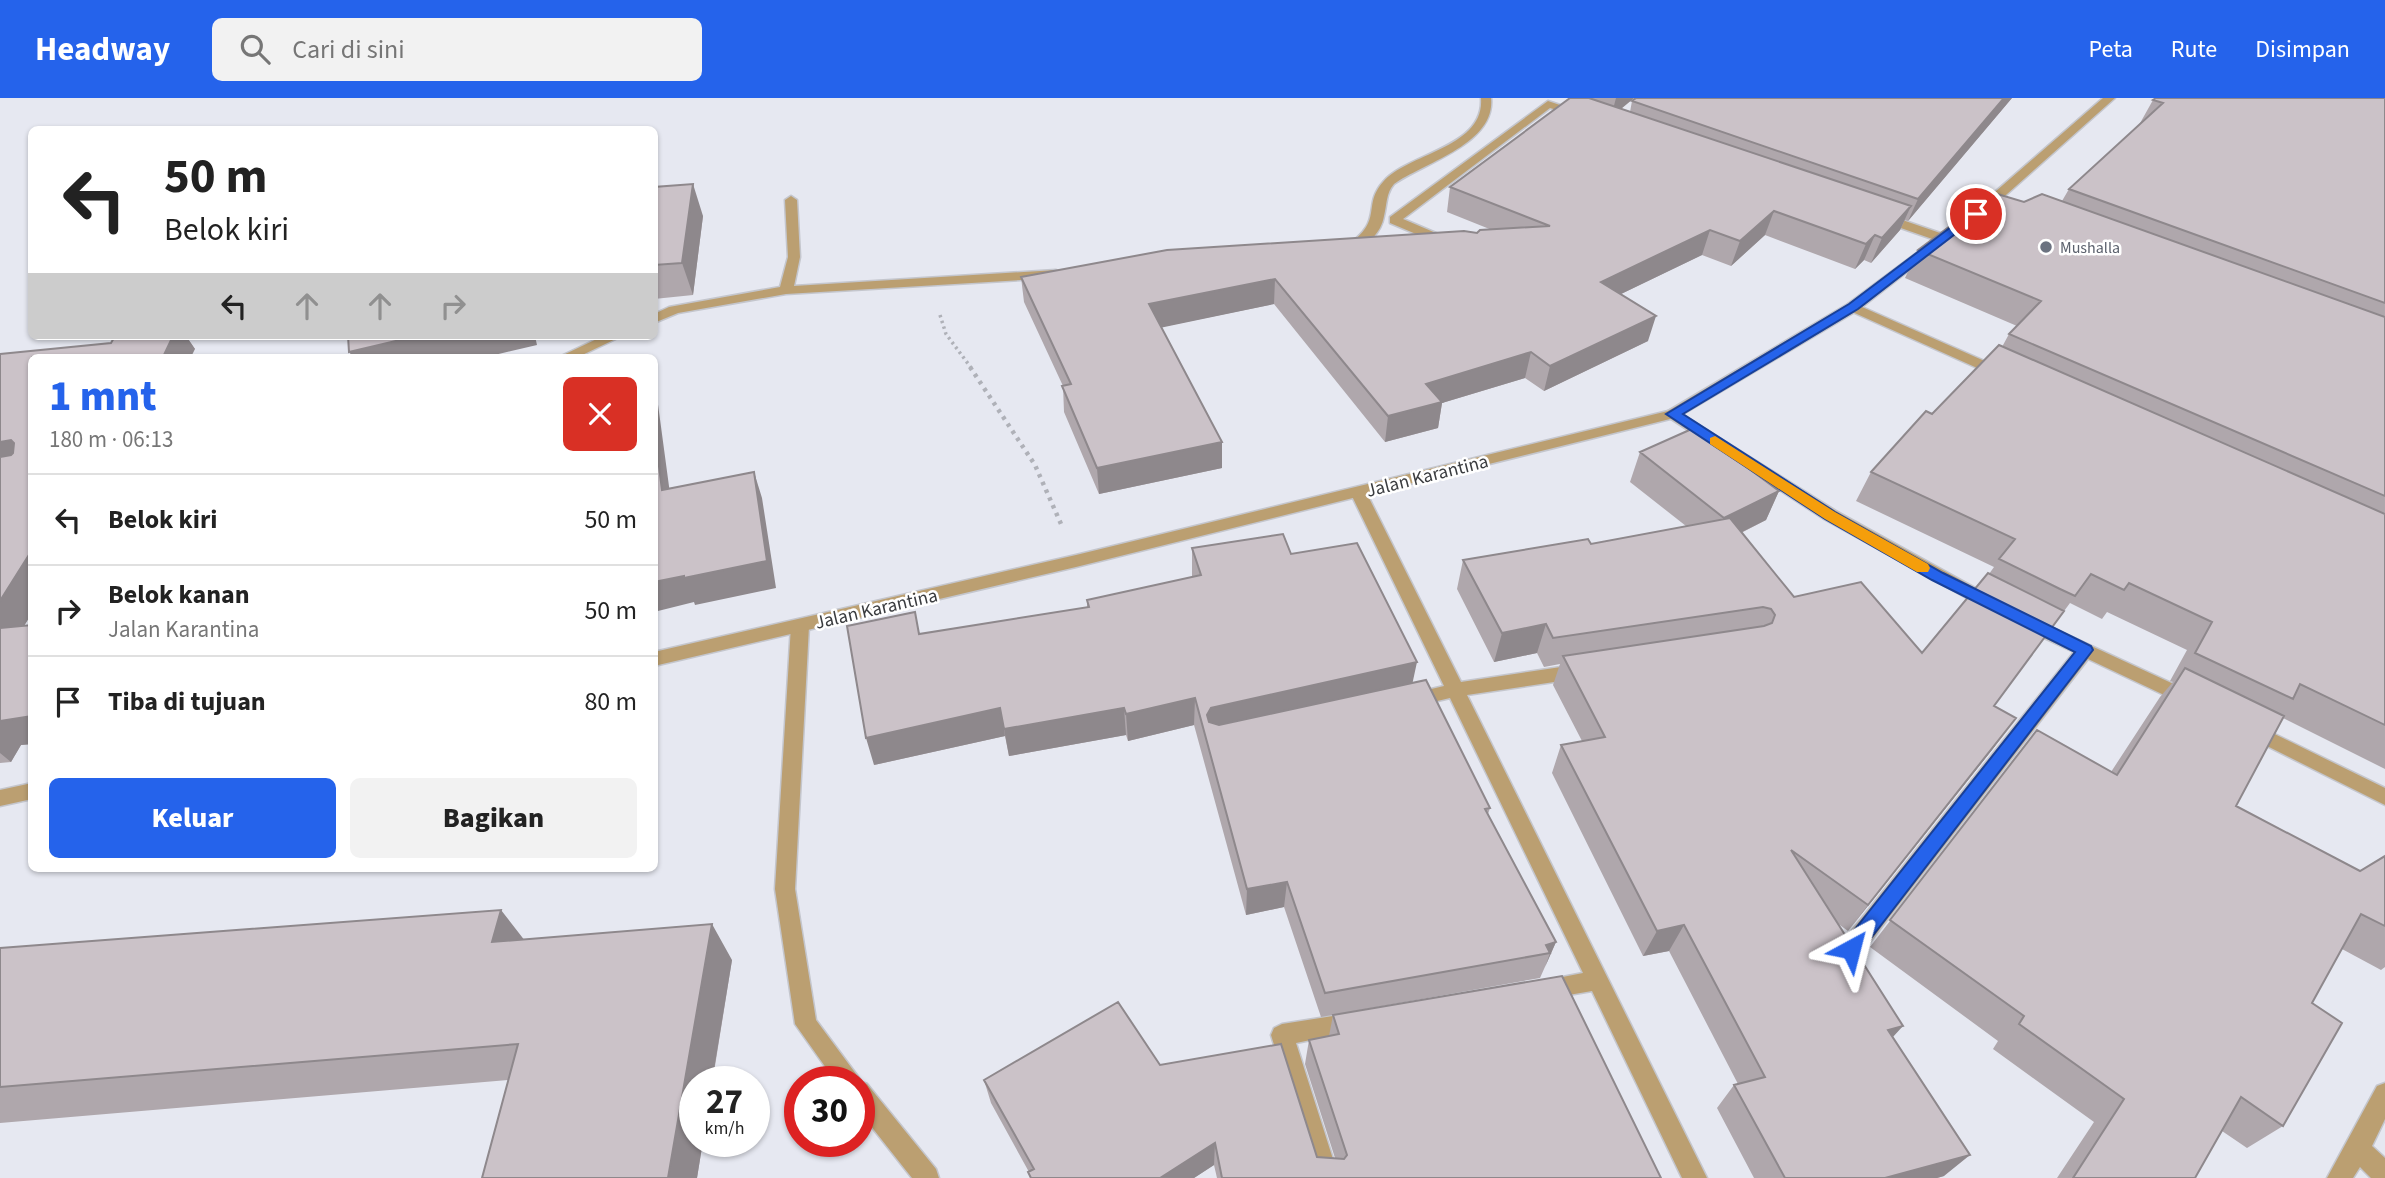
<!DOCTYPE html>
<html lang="id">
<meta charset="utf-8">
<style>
body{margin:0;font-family:"Source Sans 3",sans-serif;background:#f2f2f2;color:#222;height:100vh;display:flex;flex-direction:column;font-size:26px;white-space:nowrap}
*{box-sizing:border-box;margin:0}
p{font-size:23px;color:#767676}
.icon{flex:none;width:38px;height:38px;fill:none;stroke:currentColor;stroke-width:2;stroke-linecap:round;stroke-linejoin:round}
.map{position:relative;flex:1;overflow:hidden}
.side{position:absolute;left:28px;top:256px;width:630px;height:518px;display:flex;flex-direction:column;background:#fff;border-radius:10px;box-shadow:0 2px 5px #0004}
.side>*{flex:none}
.top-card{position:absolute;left:28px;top:28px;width:630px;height:214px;border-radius:10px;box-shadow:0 2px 5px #0004;background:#fff;color:#222;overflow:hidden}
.speed{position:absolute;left:679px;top:968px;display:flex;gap:14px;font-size:35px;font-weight:700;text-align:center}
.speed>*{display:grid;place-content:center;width:91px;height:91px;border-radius:50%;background:#fff;box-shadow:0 2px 5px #0004;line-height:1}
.speed small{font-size:18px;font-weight:400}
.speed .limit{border:10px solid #d22;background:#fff;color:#111}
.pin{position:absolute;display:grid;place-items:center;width:60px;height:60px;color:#fff;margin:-30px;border:4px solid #fff;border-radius:50%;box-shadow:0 2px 7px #0007}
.me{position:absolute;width:77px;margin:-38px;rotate:38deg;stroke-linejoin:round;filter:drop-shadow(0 0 5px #0008)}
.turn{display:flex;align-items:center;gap:24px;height:147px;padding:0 21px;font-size:32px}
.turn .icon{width:91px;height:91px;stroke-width:2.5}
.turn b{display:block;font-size:49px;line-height:60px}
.lanes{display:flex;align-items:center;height:66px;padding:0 21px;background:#0003;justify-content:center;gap:35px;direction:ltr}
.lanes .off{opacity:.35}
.round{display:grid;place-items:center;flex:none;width:74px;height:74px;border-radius:10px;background:#f2f2f2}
.head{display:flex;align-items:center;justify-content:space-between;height:119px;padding:0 21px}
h1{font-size:42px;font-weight:800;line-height:52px;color:#2563eb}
.cta{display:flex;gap:14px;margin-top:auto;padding:14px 21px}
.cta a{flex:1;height:80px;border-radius:10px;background:#2563eb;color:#fff;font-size:28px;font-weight:800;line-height:80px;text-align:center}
.cta a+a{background:#f2f2f2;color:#222}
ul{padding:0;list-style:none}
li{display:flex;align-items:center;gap:21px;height:91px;padding:0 21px;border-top:2px solid #e0e0e0}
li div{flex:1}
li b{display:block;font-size:26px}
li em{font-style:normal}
header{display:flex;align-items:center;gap:42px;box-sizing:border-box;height:98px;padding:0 35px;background:#2563eb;color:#fff}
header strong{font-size:33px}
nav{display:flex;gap:38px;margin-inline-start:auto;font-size:24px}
.search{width:490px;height:63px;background:#f2f2f2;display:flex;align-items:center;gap:18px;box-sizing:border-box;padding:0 24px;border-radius:10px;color:#767676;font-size:26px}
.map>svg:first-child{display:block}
</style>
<header>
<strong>Headway</strong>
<div class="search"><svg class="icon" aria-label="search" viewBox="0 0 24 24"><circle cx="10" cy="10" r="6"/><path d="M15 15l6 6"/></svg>Cari di sini</div>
<nav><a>Peta</a><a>Rute</a><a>Disimpan</a></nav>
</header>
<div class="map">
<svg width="2385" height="1080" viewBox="0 0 2385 1080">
<rect width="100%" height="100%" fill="#e6e8f1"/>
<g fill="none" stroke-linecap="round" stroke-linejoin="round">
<defs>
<path id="minor" d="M1481,0H1491C1496,46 1423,65 1394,86C1386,95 1387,106 1384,118C1381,136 1367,146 1353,156H1343V150C1386,123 1361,109 1383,84C1407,55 1485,50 1481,0Z
M1548,3L1587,16L1581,19L1550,10L1403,121L1450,141V147H1442L1390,125V119Z
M791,98L797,102L800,159L794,188L1056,172L1063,176L1056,180L786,196L678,215L654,225V216L669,209L780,189L788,159L785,102Z
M1882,115L1946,137L1948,140L1942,144L1938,143L1878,122L1876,119Z
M1853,205L2005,272L2007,275L2000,279L1995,278L1848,212V206Z
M603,238H622L578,259H559Z
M1673,311L1836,413L1997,502L2000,506L1997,510H1985L1824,421L1668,319L1666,316L1668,313Z
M1358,389L1366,394L1461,584L1581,566L1587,568L1590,573L1587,578L1581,580L1467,597L1707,1080H1682L1592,893L1545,901L1537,898L1534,891L1537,884L1583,875L1450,600L1412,609L1406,607L1403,602L1406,597L1444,588L1350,394Z
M2029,519L2193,595L2196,600L2193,605H2181L2088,561L1859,858L1851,861L1843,858L1840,851L1843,844L2074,554L2023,530L2020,525L2023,520Z
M800,522L806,523L809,528L795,791L816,922L862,984L867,986L936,1071L939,1080H912L859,1013V984H836L795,926L775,791L791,528L794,523Z
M2250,624L2385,690V707L2243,636L2241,631L2243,626Z
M1352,915L1360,918L1363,925L1360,932L1296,945L1339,1080H1315L1271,937L1274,930L1282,926Z
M2385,985V1021L2372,1048L2385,1060V1080H2371L2360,1069L2353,1080H2327L2377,988Z"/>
<path id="tertiary" d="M2103,0H2115L1988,113H1980V107Z
M1930,145L1936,149L1935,152L1858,212L1678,319L1076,469L654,568V554L1076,457L1668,313L1848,206Z
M32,685V701L0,708V692Z"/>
</defs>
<use href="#minor" stroke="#c4c6cd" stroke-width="3"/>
<use href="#tertiary" stroke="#c4c6cd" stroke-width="3"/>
<path stroke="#afb1b8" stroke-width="3.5" stroke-dasharray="2.5 3.5" stroke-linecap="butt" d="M940,217L946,236L972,271"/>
<path stroke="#afb1b8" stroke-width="4.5" stroke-dasharray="3.5 5" stroke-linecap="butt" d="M970,269L1035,367L1061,426"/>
<use href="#minor" fill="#bb9f71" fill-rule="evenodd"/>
<use href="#tertiary" fill="#bb9f71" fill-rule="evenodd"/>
</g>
<path fill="#afa7ac" d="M1570,0H1634L1621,11L1630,14L1632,3L1636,0H2012L1908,123L1905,122L1900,132L1871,165L1864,162L1855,171L1765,137L1731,168L1702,157L1621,196L1648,243L1544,293L1525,280L1442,305L1438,330L1385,344L1274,206L1161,229L1222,370L1099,396L1064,314L1063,288L1024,204L1021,179L1477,135L1492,132L1447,114L1450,89Z
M2385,0V671L2283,620L2236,708L2360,773L2385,758V869L2381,872L2342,851L2312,905L2283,1028L2247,1050L2222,1033L2195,1080H2057L2094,1024L1993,951L1998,943L1870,849L2037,632L2111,674L2160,599L2173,584L2170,583L2187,552L2107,514L2102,521L2070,505L1994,608L1995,648L1848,833L1837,825L1893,939L1944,1078L1937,1080H1754L1717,1010L1734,987L1738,986L1669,853L1643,858L1552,675L1561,647L1582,643L1553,587L1560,566L1544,569L1537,555L1494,564L1457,491L1463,462L1591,446L1686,428L1630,384L1640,354L1779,393L1766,422L1741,435L1794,499L1922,555L1989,476L1994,469L1856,403L1871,374L2002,249L2009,236L2017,228L1905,180L1918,152L2024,104L2062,103L2069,91L2139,27L2153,2Z
M654,89L703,118L693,197L654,201Z
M115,238H186L195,251L32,259V515L24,527H32V646L21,647L11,664L0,665V256L111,245Z
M1192,450L1291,456L1413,585L1490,710L1488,716L1556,844L1540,880L1321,919L1284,809L1246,817L1194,627L1128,643L1126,637L1009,658L1005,638L874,667L1087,510V502L1192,479Z
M524,842L732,862L697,1080H482L508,982L0,1025V850Z
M1333,917L1661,1080H1217L1214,1067L1194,1080H1030L1028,1074H1029L991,1005L984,982L1160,967L1317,1059L1335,1060L1305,966L1309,942L1329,938Z"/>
<path fill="#8e888c" d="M1616,0H1634L1611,19Z
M2004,0H2012L1908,123L1918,101Z
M693,86L703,118L693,197L682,165Z
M1911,108L1900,132L1871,165L1882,140Z
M1774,113L1765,137L1731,168L1740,143Z
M1710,132L1702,157L1594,209L1601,184Z
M1875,137L1864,162L1855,171L1866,146Z
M1275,181L1274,206L1150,232L1149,206Z
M1656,218L1648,243L1544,293L1550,268Z
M173,238H186L195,251L191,259H163Z
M417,238H535L537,247L486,259H353L349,254Z
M1531,254L1525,280L1442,305L1438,330L1385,344L1388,318L1426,286Z
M654,291L657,299L673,418L662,392L654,329Z
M11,342L32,366L0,371V344Z
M1222,344V370L1099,396L1097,370Z
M754,374L762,400L776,490L695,507L694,504L654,514V484Z
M1779,393L1766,422L1712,449L1724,420Z
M32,452V515L7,556L0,549V503Z
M1546,526L1537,555L1494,564L1502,535Z
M1417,564L1411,592L1210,637L1207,617L1211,610Z
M1195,600L1194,627L1128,643L1126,616Z
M1000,610L1005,638L874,667L866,640Z
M1124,610L1126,637L1009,658L1004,631Z
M32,618V646L21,647L11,664L0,655V623Z
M2016,620L1995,648L1848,833L1868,807Z
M1287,784L1284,809L1246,817L1247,791Z
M501,812L529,848L492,844Z
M712,826L732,862L712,984H695V1043H703L697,1080H668Z
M1684,827L1669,853L1643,858L1657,833Z
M1556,844L1545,869L1550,855L1546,847Z
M1903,928L1881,952L1888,932Z
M1215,1045L1214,1067L1194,1080H1160Z
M1970,1057L1944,1078L1937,1080H1885Z"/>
<path fill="#cbc2c8" stroke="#8e888c" stroke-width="2" d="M1570,0H1589L1911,108L1882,140L1875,137L1866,146L1774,113L1740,143L1710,132L1601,184L1656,218L1550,268L1531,254L1426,286L1442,304L1388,318L1275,181L1149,206L1222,344L1097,370L1062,288L1071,286L1021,179L1167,152L1464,133L1477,135L1480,132L1550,128L1450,89Z
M1636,0H2004L1918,101L1632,3Z
M2156,0H2385V205L2069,91L2163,5L2153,2Z
M693,86L682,165L654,167V89Z
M1994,95L2024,104L2042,96L2385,219V398L2009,236L2041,203L1918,152Z
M115,238H173L163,259H32V452L0,503V359L11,357L13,355L14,345L11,342L0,344V256L111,245Z
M348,238H417L349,254Z
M1999,247L2385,416V627L2300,586L2293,601L2195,555L2212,524L2129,485L2124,492L2091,476L2075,498L2060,491L1999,461L2015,441L1871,374L1926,313L1932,316Z
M654,329L662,392L754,374L767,463L684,480V478L654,484Z
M1694,330L1779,393L1724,420L1640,354Z
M1730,420L1794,499L1861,484L1922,555L1988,475L2064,513L1994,608L2016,620L1868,807L1791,752L1903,928L1888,932L1970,1057L1885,1080H1785L1734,987L1765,979L1684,827L1657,833L1561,647L1605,639L1563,558L1764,528L1772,525L1775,517L1771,511L1763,509L1553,540L1546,526L1502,535L1463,462L1588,441L1591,446Z
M1283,436L1291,456L1357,445L1417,564L1211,610L1207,617L1209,624L1219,627L1426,582L1490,710L1485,711L1556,844L1546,847L1550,855L1325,895L1287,784L1247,791L1195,600L1126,616L1124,610L1004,631L1000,610L866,640L847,528L915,514L919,536L1089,509L1087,502L1201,477L1192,450Z
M32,527V618L0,623V530Z
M2185,570L2284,618L2236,708L2360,773L2385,758V828L2361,816L2312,905L2342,925L2283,1028L2241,999L2195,1080H2073L2124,1001L2019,926L2024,918L1890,822L2037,632L2117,677Z
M501,812L492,844L712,826L668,1080H482L518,946L0,989V850Z
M1562,878L1661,1080H1222L1215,1045L1160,1080H1031L1028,1074L1034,1071L984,982L1118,904L1160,967L1281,946L1317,1059L1344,1061L1347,1057L1309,942L1339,936L1333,917Z"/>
<path fill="#2563eb" stroke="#184099" stroke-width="2" d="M1972,113L1981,116L1858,211L1683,316L1835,414L1943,475L2091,548L2093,552L1858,857L1851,860L1844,857L1841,851L1844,845L2075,554L1932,482L1825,421L1666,316L1849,206Z"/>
<path fill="#f59e0b" d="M1715,338L1835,414L1928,466L1930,470L1928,474H1917L1825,421L1710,346V340Z"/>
<circle fill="#6b7280" stroke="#fff" stroke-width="2.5" cx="2046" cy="149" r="7"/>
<g text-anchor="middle" stroke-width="5" stroke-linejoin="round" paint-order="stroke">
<g font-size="16" fill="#5b616d" stroke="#fff" text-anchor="start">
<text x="2060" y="155">Mushalla</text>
</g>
<g font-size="19" fill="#3a3c3f" stroke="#fff">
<text transform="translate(1427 377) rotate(-14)" y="7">Jalan Karantina</text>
<text transform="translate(876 510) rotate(-13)" y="7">Jalan Karantina</text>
</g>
</g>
</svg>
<div class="speed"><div>27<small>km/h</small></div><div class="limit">30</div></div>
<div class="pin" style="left:1976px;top:116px;background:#d93025"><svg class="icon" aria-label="arrive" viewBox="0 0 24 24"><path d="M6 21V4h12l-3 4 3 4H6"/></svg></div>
<svg class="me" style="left:1851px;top:851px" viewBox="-20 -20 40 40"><path d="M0-17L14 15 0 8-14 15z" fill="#2563eb" stroke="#fff" stroke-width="4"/></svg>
<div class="top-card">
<div class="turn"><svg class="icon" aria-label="left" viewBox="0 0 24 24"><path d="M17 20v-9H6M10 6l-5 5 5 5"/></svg><div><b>50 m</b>Belok kiri</div></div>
<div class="lanes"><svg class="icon" aria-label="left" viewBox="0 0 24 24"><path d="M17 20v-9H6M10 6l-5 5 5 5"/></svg><svg class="icon off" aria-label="ahead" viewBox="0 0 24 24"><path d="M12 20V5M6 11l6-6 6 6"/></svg><svg class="icon off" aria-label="ahead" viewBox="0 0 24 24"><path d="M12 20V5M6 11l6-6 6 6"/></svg><svg class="icon off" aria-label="right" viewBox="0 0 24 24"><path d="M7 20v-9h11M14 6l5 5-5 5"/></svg></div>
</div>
<section class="side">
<div class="head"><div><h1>1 mnt</h1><p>180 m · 06:13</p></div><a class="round" style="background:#d93025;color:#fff"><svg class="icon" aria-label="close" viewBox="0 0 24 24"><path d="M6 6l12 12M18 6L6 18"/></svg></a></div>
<ul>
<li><svg class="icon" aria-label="left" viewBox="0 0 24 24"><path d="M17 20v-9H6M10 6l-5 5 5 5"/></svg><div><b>Belok kiri</b></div><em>50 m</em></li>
<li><svg class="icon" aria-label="right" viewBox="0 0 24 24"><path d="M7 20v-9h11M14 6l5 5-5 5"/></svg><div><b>Belok kanan</b><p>Jalan Karantina</p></div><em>50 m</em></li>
<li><svg class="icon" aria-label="arrive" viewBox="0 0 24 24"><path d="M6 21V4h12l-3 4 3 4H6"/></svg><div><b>Tiba di tujuan</b></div><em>80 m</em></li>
</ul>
<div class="cta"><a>Keluar</a><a>Bagikan</a></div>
</section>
</div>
